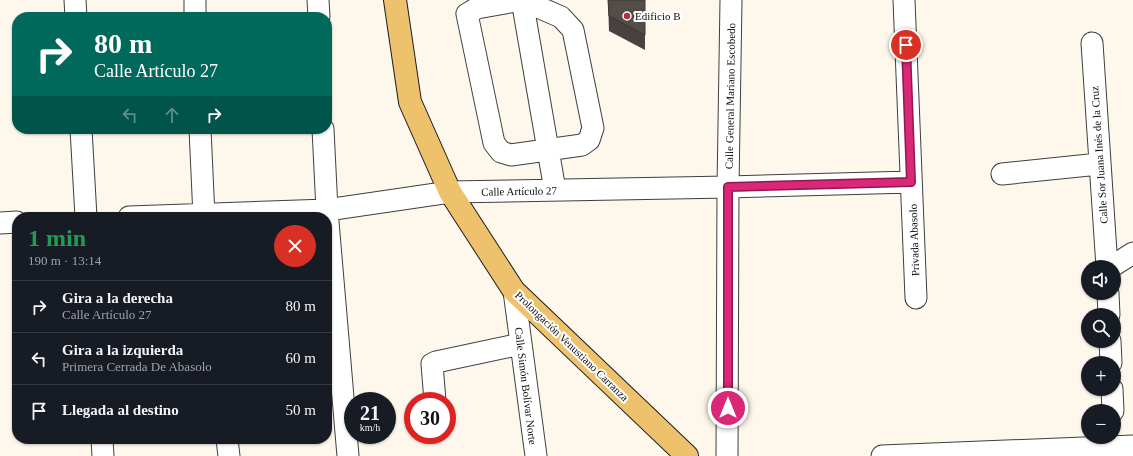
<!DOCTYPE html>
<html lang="es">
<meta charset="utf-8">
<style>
body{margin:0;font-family:Georgia,serif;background:#242831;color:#f1f3f6;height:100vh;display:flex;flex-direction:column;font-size:15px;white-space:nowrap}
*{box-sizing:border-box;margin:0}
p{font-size:13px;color:#9ea1a6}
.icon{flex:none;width:22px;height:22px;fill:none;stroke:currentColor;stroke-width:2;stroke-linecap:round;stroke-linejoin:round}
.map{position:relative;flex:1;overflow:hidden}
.side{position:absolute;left:12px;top:212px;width:320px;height:232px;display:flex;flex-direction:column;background:#171b24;border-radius:16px;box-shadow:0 1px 3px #0004}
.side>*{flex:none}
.top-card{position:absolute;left:12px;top:12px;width:320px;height:122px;border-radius:16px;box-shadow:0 1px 3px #0004;background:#00695c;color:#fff;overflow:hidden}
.tools{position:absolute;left:1081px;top:260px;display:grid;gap:8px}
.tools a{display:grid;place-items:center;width:40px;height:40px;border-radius:50%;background:#171b24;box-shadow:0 1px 3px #0004;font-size:20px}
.speed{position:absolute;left:344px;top:392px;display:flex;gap:8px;font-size:20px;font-weight:700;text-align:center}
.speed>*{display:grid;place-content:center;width:52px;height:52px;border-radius:50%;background:#171b24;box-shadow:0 1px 3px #0004;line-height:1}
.speed small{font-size:10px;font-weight:400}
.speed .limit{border:6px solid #d22;background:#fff;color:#111}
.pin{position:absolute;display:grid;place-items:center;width:34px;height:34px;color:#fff;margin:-17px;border:2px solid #fff;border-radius:50%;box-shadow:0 1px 4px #0007}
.me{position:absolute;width:44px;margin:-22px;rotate:0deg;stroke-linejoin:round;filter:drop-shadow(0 0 3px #0008)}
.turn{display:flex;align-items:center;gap:14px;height:84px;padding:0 16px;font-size:18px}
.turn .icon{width:52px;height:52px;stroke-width:2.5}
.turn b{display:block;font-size:28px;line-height:34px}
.lanes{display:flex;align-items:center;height:38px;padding:0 16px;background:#0003;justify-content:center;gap:20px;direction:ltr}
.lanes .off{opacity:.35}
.round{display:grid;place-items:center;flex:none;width:42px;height:42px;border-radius:21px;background:#242831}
.headline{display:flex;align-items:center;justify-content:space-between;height:68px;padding:0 16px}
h1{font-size:24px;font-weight:700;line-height:30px;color:#1e9e55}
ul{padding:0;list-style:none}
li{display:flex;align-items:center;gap:12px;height:52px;padding:0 16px;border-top:1px solid #363941}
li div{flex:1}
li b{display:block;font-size:15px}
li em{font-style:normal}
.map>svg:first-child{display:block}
</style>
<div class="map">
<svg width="1133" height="456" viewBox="0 0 1133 456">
<rect width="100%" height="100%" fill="#fef8ec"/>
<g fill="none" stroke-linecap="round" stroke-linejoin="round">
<defs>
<path id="minor" d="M75,0L76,17
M195,0V17
M318,0L319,17
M521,0L477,8L467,14L494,143L501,152L511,155L582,145L589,140L593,128L573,30L561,17L522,0
M522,0L555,190
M904,0L916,298
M1092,43L1107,267
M81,129L86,217
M200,129L204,217
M323,129L327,210L348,456
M1002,174L1099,164
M129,217L327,210L450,192L728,187L911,182
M0,223L17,222
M1111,267L1133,253
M514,291L536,456
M1108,293L1109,315
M1110,341L1111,363
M1112,389L1113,411
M435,401L432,364L436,362L521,344
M102,439L103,456
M227,439L229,456
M727,456L728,187L731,0
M882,456L1133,446"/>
<path id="major" d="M395,0L410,102L450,192L514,291L687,456"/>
</defs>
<use href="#minor" stroke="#3f3f3f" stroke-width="23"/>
<use href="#major" stroke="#1d1d1d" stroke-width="24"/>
<use href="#minor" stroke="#fff" stroke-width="21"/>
<use href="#major" stroke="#eec16c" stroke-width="22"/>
</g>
<path fill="#48413f" d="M608,0H645V50L609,31Z"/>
<path fill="#544c49" stroke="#3b3533" d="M608,0H645V35L609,16Z"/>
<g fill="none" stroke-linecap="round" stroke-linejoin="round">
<defs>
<path id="route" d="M728,408V187L911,182L906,45"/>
</defs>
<use href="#route" stroke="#8e194d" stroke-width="10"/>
<use href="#route" stroke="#db2777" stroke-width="7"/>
</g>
<circle fill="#b02f42" stroke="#fff" stroke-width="1.5" cx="627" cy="16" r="4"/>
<g text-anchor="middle" stroke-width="4" stroke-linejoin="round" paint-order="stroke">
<g font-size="11" fill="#0c0c0c" stroke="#fff" text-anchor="start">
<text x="635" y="20">Edificio B</text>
</g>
<g font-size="11" fill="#0c0c0c" stroke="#fff">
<text transform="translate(730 96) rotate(-89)" y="4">Calle General Mariano Escobedo</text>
<text transform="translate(1099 155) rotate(-94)" y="4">Calle Sor Juana Inés de la Cruz</text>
<text transform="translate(519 191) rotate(-1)" y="4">Calle Artículo 27</text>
<text transform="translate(914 240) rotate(-92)" y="4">Privada Abasolo</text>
<text transform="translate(572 346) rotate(44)" y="4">Prolongación Venustiano Carranza</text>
<text transform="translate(526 386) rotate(83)" y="4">Calle Simón Bolívar Norte</text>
</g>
</g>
</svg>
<div class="tools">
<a><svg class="icon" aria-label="sound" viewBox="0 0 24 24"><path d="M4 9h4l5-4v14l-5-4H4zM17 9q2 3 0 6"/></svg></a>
<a><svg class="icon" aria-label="search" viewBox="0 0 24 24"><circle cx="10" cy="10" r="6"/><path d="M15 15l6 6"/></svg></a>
<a>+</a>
<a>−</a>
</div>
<div class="speed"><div>21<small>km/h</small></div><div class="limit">30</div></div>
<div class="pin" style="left:906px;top:45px;background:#d93025"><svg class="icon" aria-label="arrive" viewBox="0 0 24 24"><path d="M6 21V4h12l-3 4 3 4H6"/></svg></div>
<svg class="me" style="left:728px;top:408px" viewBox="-20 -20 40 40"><circle r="17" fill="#db2777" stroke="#fff" stroke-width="3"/><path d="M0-11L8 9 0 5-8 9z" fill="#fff"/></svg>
<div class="top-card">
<div class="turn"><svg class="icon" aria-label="right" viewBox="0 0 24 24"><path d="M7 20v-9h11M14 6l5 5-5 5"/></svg><div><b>80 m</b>Calle Artículo 27</div></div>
<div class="lanes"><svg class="icon off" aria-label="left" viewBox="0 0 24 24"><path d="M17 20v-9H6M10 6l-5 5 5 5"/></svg><svg class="icon off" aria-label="ahead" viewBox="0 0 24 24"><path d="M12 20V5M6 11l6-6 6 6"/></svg><svg class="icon" aria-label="right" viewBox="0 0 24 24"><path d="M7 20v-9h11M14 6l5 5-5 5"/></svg></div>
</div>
<section class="side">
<div class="headline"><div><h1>1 min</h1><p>190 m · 13:14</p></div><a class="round" style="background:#d93025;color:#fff"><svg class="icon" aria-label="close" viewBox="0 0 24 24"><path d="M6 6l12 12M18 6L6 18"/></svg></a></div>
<ul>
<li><svg class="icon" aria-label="right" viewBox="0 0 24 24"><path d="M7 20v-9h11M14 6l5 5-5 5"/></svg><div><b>Gira a la derecha</b><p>Calle Artículo 27</p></div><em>80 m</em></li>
<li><svg class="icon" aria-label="left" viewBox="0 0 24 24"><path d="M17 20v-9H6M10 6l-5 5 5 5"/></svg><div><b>Gira a la izquierda</b><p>Primera Cerrada De Abasolo</p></div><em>60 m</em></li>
<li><svg class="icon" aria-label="arrive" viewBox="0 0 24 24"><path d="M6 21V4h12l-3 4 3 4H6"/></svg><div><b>Llegada al destino</b></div><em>50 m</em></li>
</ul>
</section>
</div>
